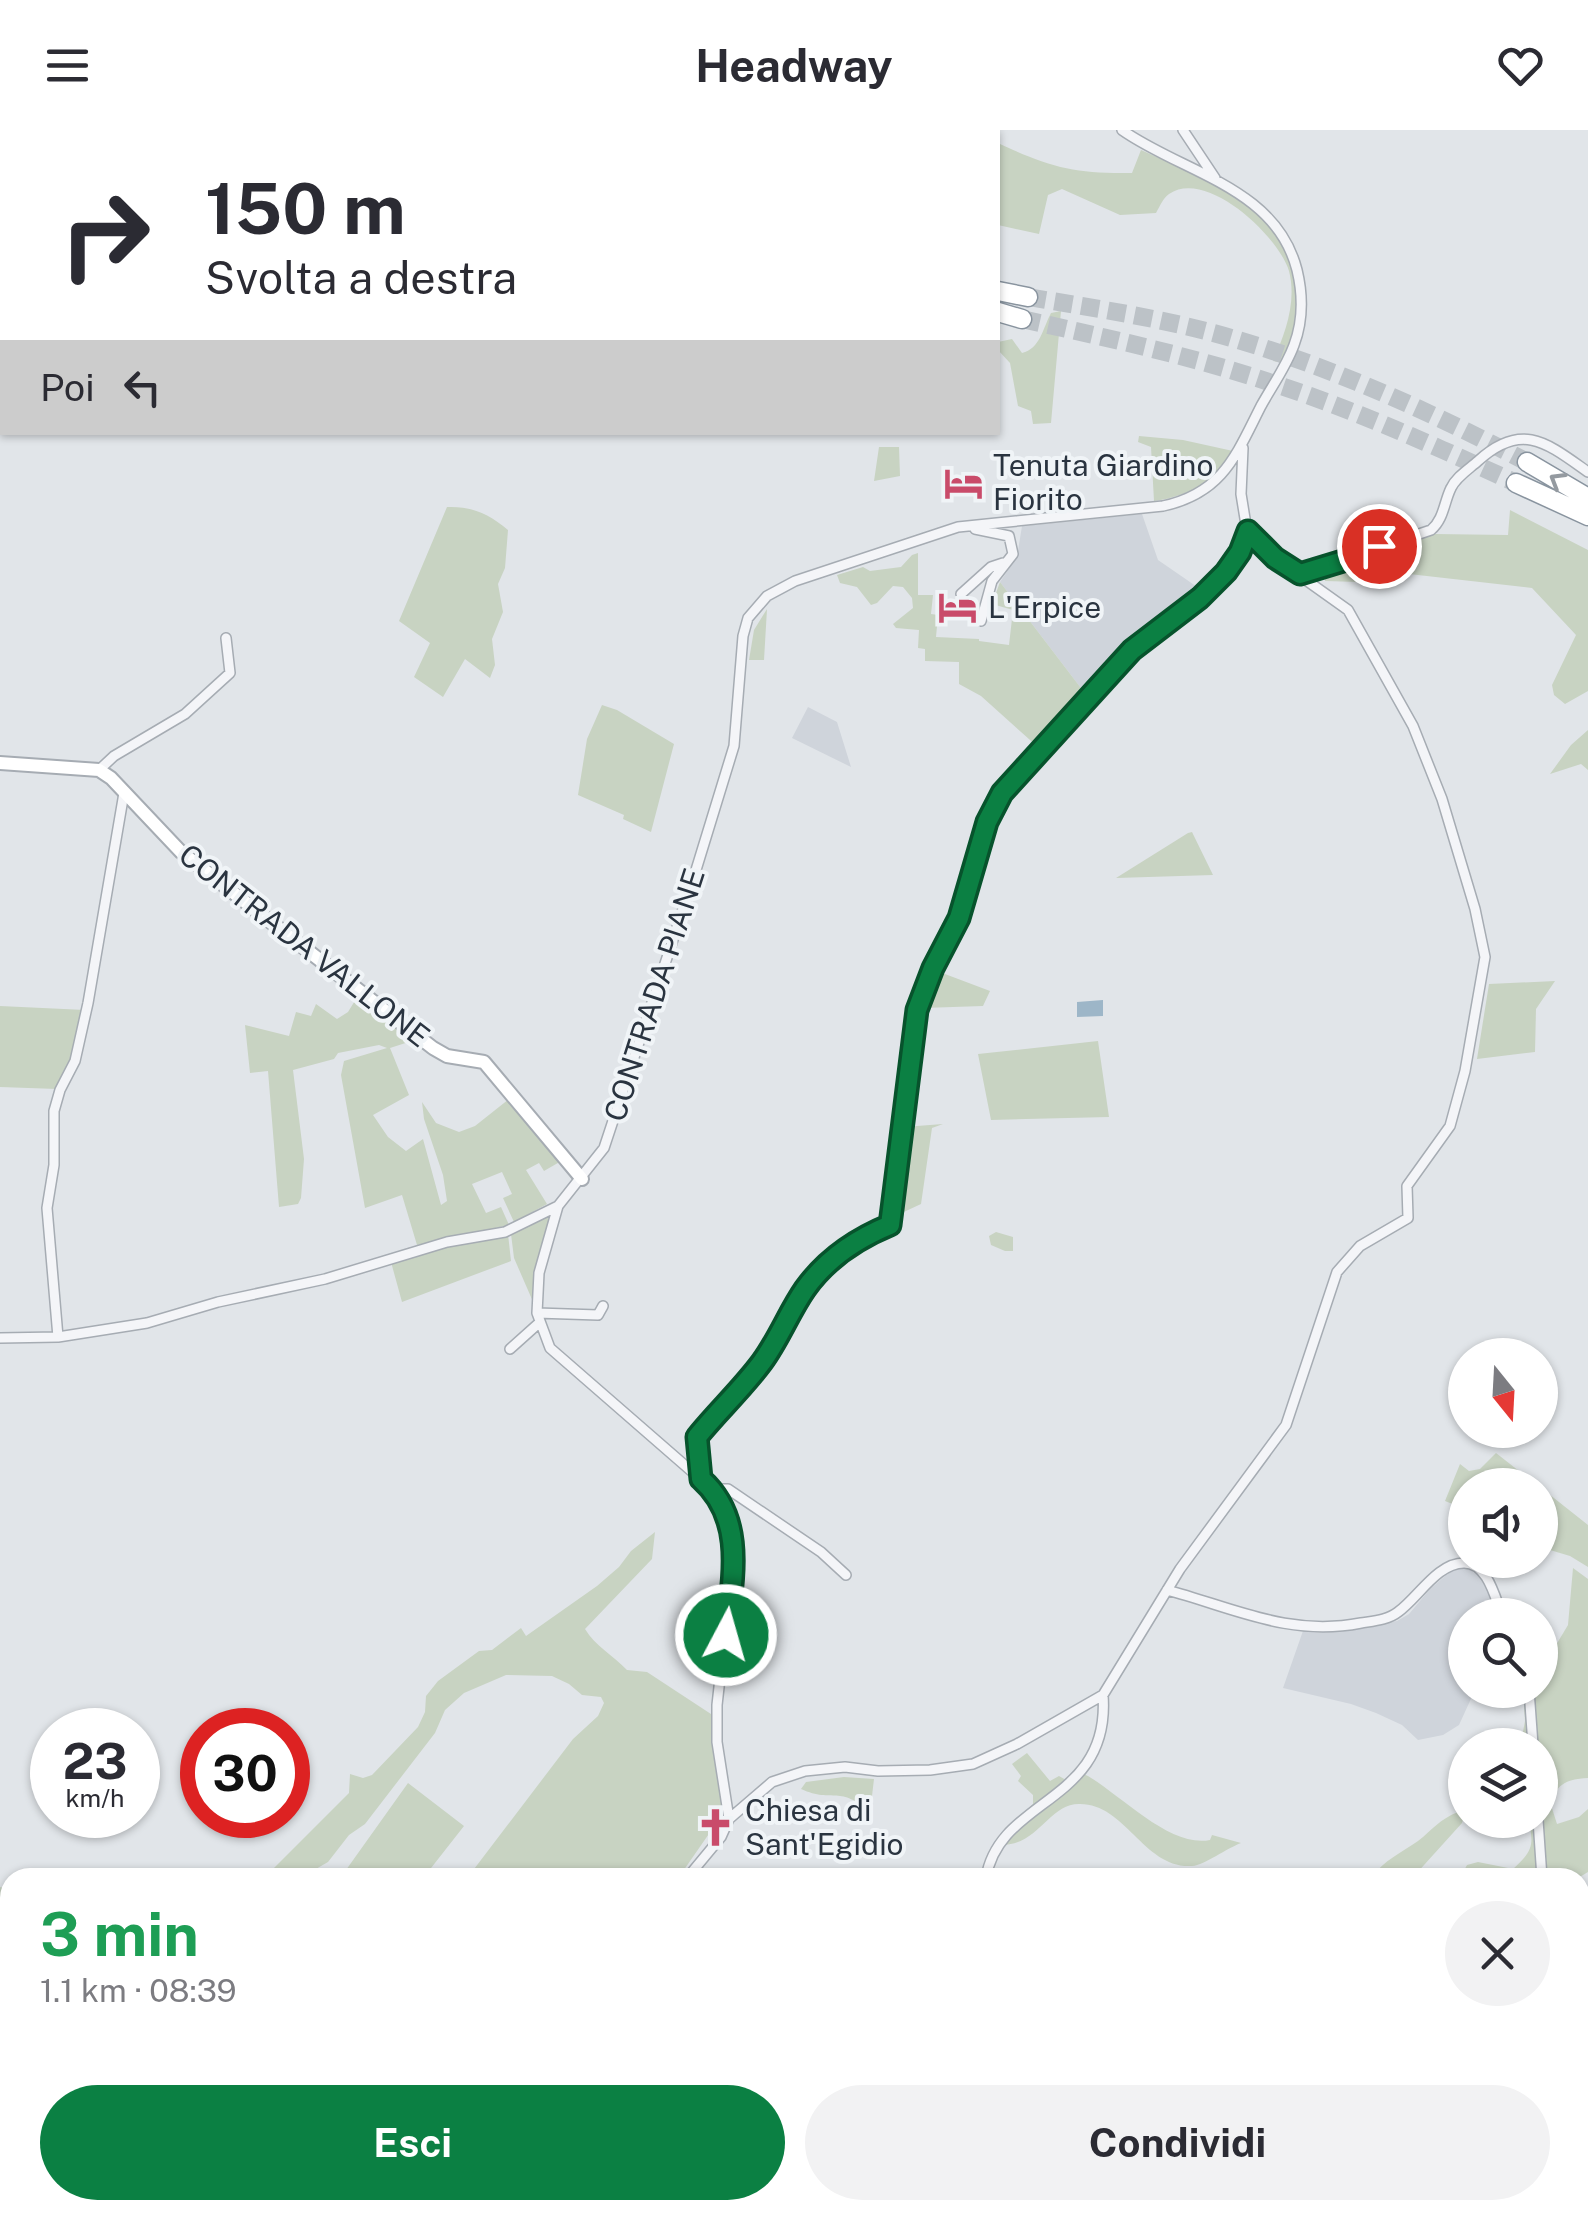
<!DOCTYPE html>
<html lang="it">
<meta charset="utf-8">
<style>
body{margin:0;font-family:"Public Sans",sans-serif;background:#f2f2f3;color:#2b2b33;height:100vh;display:flex;flex-direction:column;font-size:38px;white-space:nowrap}
*{box-sizing:border-box;margin:0}
p{font-size:32px;color:#7c7c81}
.icon{flex:none;width:55px;height:55px;fill:none;stroke:currentColor;stroke-width:2;stroke-linecap:round;stroke-linejoin:round}
.map{position:relative;flex:1;overflow:hidden}
.details{position:absolute;left:0px;top:1738px;width:1590px;height:352px;display:flex;flex-direction:column;background:#fff;border-radius:30px 30px 0 0;box-shadow:0 2px 8px #0004}
.details>*{flex:none}
.guide{position:absolute;left:0px;top:0px;width:1000px;height:305px;box-shadow:0 2px 8px #0004;background:#fff;color:#2b2b33;overflow:hidden}
.needle{width:65px;rotate:162deg}
.buttons{position:absolute;left:1448px;top:1208px;display:grid;gap:20px}
.buttons a{display:grid;place-items:center;width:110px;height:110px;border-radius:50%;background:#fff;box-shadow:0 2px 8px #0004;font-size:50px}
.speed{position:absolute;left:30px;top:1578px;display:flex;gap:20px;font-size:50px;font-weight:700;text-align:center}
.speed>*{display:grid;place-content:center;width:130px;height:130px;border-radius:50%;background:#fff;box-shadow:0 2px 8px #0004;line-height:1}
.speed small{font-size:25px;font-weight:400}
.speed .limit{border:15px solid #d22;background:#fff;color:#111}
.pin{position:absolute;display:grid;place-items:center;width:85px;height:85px;color:#fff;margin:-42px;border:5px solid #fff;border-radius:50%;box-shadow:0 2px 10px #0007}
.me{position:absolute;width:110px;margin:-55px;rotate:6deg;stroke-linejoin:round;filter:drop-shadow(0 0 8px #0008)}
.turn{display:flex;align-items:center;gap:35px;height:210px;padding:0 40px;font-size:45px}
.turn .icon{width:130px;height:130px;stroke-width:2.5}
.turn b{display:block;font-size:70px;line-height:85px}
.then{display:flex;align-items:center;height:95px;padding:0 40px;background:#0003;gap:20px;font-size:38px}
.round{display:grid;place-items:center;flex:none;width:105px;height:105px;border-radius:52px;background:#f2f2f3}
.headline{display:flex;align-items:center;justify-content:space-between;height:170px;padding:0 40px}
h1{font-size:60px;font-weight:700;line-height:75px;color:#1e9e55}
.cta{display:flex;gap:20px;margin-top:auto;padding:20px 40px}
.cta a{flex:1;height:115px;border-radius:60px;background:#0b8043;color:#fff;font-size:40px;font-weight:700;line-height:115px;text-align:center}
.cta a+a{background:#f2f2f3;color:#2b2b33}
header{display:flex;justify-content:space-between;align-items:center;height:130px;padding:0 40px;background:#fff;font-size:45px;font-weight:700}
.map>svg:first-child{display:block}
</style>
<header><svg class="icon" aria-label="menu" viewBox="0 0 24 24"><path d="M4 6h16M4 12h16M4 18h16"/></svg>Headway<svg class="icon" aria-label="heart" viewBox="0 0 24 24"><path d="M12 20l-8-8c-3-5 5-10 8-4 3-6 11-1 8 4z"/></svg></header>
<div class="map">
<svg width="1588" height="2088" viewBox="0 0 1588 2088">
<rect width="100%" height="100%" fill="#e1e5e9"/>
<path fill="#cfd4db" d="M1142,384L1158,430L1203,461L1149,502L1087,566L1000,452L1017,427L1022,396Z
M808,577L837,592L851,637L792,608Z
M1464,1436L1482,1448L1500,1485H1465V1560H1475L1459,1595L1443,1605L1418,1610L1402,1595L1376,1583L1351,1574L1283,1558L1304,1498L1352,1499L1397,1491L1409,1484L1430,1459L1451,1441Z"/>
<path fill="#c8d3c2" d="M998,13C1049,37 1075,44 1132,43L1141,20C1178,37 1220,52 1254,76C1289,102 1302,155 1297,197C1296,209 1288,222 1283,233L1273,231C1285,204 1297,172 1289,141C1279,107 1207,38 1169,64C1163,68 1160,76 1156,83L1120,85L1062,59L1048,65L1039,104L998,95Z
M1061,181L1051,293L1033,294L1031,281L1018,276L1010,233L998,220V212L1012,209L1022,223C1040,219 1043,198 1051,183Z
M1139,306L1183,310L1233,321C1214,351 1190,366 1154,371L1151,317L1138,312Z
M879,317H899L900,346L874,351Z
M447,377C472,376 489,384 508,400L505,438L498,454L503,482L492,509L495,535L490,548L465,529L443,567L414,547L430,513L399,491Z
M1510,380L1588,420V561L1565,574L1554,565L1552,555L1576,505L1532,458L1365,439L1358,452L1325,451L1324,439L1394,414L1435,404L1508,405Z
M918,423V465H933L931,484L938,485L936,507L979,509V511L1009,515L1013,480L992,474L1000,452L1087,566L1039,618L981,566L959,554V532L925,531V519L918,518L919,500L896,498L893,494L913,478L912,468L903,457L893,456L877,473L871,475L857,457L840,453L837,445L863,437L870,441L901,437L912,425Z
M767,479L764,530H749L754,500Z
M602,575L617,580L674,614L651,702L623,689L624,685L578,665L587,609Z
M1588,600V640L1581,634L1550,644L1571,615Z
M1192,702L1213,745L1116,748L1188,703Z
M937,841L990,861L983,876L923,878Z
M1555,851L1536,879L1535,922L1477,929L1489,854Z
M359,864L418,909L390,918L409,965L373,985L388,1007L406,1021L423,1009L441,1075L447,1071L443,1045L424,989L422,972L436,993L459,1002L475,996L513,966L563,1030L544,1041L539,1033L526,1040L547,1074L514,1092L503,1068L512,1064L502,1042L472,1054L486,1083L501,1077L509,1095L417,1115L402,1065L365,1078L341,945L344,931L387,918L379,915L338,923L334,929L293,940L304,1029L301,1068L298,1074L279,1077L268,941L250,943L245,895L289,906L296,882L311,886L316,874L337,889L348,882Z
M0,876L85,880L71,940L57,959L0,957Z
M1098,911L1109,987L991,990L978,924Z
M943,994L932,998L921,1074L893,1087L904,997Z
M547,1085L550,1092L534,1174L514,1128L511,1104Z
M996,1102L1013,1107V1121H1005L991,1115L989,1106Z
M508,1104L511,1131L402,1172L391,1132L439,1117Z
M1496,1323L1537,1355H1465V1379L1445,1371L1460,1334L1469,1341L1480,1339Z
M1540,1357L1588,1395V1437L1570,1426L1540,1417Z
M655,1402L652,1429L585,1499C595,1516 613,1525 627,1540L647,1542L714,1586L722,1685L679,1747H468L573,1609L598,1586L604,1573L601,1567L582,1565L569,1554L552,1546L506,1545L464,1563L445,1580L435,1603L365,1694L349,1705L328,1732L302,1747L264,1748L349,1663L350,1644L363,1648L372,1645L418,1597L425,1582L426,1566L438,1551L479,1521L492,1520L521,1498L526,1506L597,1456L619,1437L631,1421Z
M1573,1438L1588,1449V1648C1568,1649 1558,1653 1550,1672L1557,1694L1579,1687L1588,1679V1742L1578,1748H1460L1467,1735L1478,1732L1513,1739C1532,1722 1535,1715 1528,1690H1540V1615H1489L1512,1613L1522,1607L1525,1591L1523,1560H1540V1524L1550,1525L1568,1495Z
M1027,1623L1050,1651L1059,1646L1066,1650L1078,1642L1088,1646C1123,1667 1171,1718 1210,1710L1212,1705L1241,1713C1227,1718 1205,1735 1192,1736C1144,1739 1126,1674 1080,1674C1047,1673 1037,1722 993,1714L1033,1674V1665L1018,1651L1021,1646L1012,1634Z
M844,1647L874,1649L870,1683C840,1654 834,1674 801,1659L806,1652Z
M408,1653L464,1696L424,1747H341Z
M1458,1682L1464,1686L1462,1693L1415,1745L1372,1747C1384,1730 1401,1723 1418,1711C1432,1700 1440,1689 1458,1682Z
M0,1757L10,1760V1879L0,1881Z
M1588,2040V2088H1574L1569,2080H1580V2046Z
M202,2080H252L255,2088H204Z
M452,2080L495,2081L491,2088H414Z"/>
<path fill="#9db6c8" d="M1103,870V886L1077,887V872Z"/>
<g fill="none" stroke-linecap="round" stroke-linejoin="round">
<path stroke="#9db6c8" stroke-width="2.5" d="M704,0L705,2"/>
<path stroke="#bcc2c7" stroke-width="18" stroke-dasharray="18 9" stroke-linecap="butt" d="M1028,167C1098,179 1169,189 1238,210C1339,240 1433,283 1527,332
M1022,189C1107,208 1192,226 1275,254C1358,281 1437,317 1516,353
M0,1868L10,1869
M861,2080L880,2088"/>
<defs>
<path id="street" d="M1183,0L1215,48
M975,399L1009,406L1013,424L992,451L981,491
M1300,444L1431,400C1444,389 1444,372 1451,358C1456,347 1469,339 1478,331C1522,291 1547,313 1588,342
M961,464L991,437L1003,433
M99,640L114,626L185,584L230,543L226,508
M537,1183L598,1185L603,1176
M58,1207L47,1078L54,1035V981L60,960L75,931L88,873L124,663
M0,1208L58,1207L147,1193L218,1172L325,1149L447,1112L505,1102L558,1076
M510,1219L539,1193
M701,1349L697,1307C718,1281 742,1259 762,1232C810,1169 806,1129 890,1095L917,879L959,787L987,692L1002,663L1132,520L1200,468L1226,442L1240,422L1247,401
M712,1359H728L821,1422L846,1445
M1167,1460C1234,1478 1289,1507 1361,1493C1373,1491 1388,1490 1398,1482C1418,1468 1437,1433 1464,1433C1488,1433 1495,1468 1502,1485
M1529,1560L1533,1615
M729,1689L717,1612V1575L734,1424L729,1390L712,1359L550,1218L537,1183L539,1143L558,1076L604,1018L696,740L734,616L743,506L748,488L767,466L795,451L958,397L1163,376C1223,363 1236,325 1261,276C1272,256 1286,237 1294,215C1303,191 1303,165 1297,140C1276,57 1183,43 1122,0
M1538,1690L1542,1748
M687,1748L721,1707L729,1689L772,1652L805,1641L845,1637L878,1641L930,1640L973,1634L1017,1614L1103,1565L1180,1439L1286,1295L1337,1142L1360,1116L1408,1088L1407,1056L1450,996L1465,941L1485,827L1475,779L1442,669L1413,596L1348,480L1275,428L1247,401L1241,364L1243,318
M986,1748C999,1667 1111,1674 1103,1565
M0,2087L2,2088
M349,2088L359,2080
M1135,2088L1137,2080
M1474,2088L1476,2080"/>
<path id="secondary" d="M0,633L99,640L111,648L181,722L433,918L447,926L484,932L582,1049"/>
<path id="highway" d="M103,0L116,2
M165,0L177,2
M998,161L1028,167
M998,182L1022,189
M1527,332L1588,368
M1516,353L1588,386"/>
</defs>
<use href="#street" stroke="#a6acb3" stroke-width="12"/>
<use href="#secondary" stroke="#a6acb3" stroke-width="16"/>
<use href="#highway" stroke="#89949f" stroke-width="21"/>
<use href="#street" stroke="#f4f5f8" stroke-width="9"/>
<use href="#secondary" stroke="#fff" stroke-width="12"/>
<use href="#highway" stroke="#fff" stroke-width="18"/>
</g>
<defs><path id="oneway-chevron" d="M-2-3.5L2.5 0L-2 3.5" fill="none" stroke-width="1.6" stroke-linecap="round" stroke-linejoin="round" transform="scale(2.5)"/></defs>
<use stroke="#949aa0" href="#oneway-chevron" transform="translate(1557 350) rotate(-149)"/>
<g fill="none" stroke-linecap="round" stroke-linejoin="round">
<defs>
<path id="route" d="M726,1505C732,1451 747,1390 701,1349L697,1307C718,1281 742,1259 762,1232C779,1209 789,1182 805,1159C827,1128 856,1109 890,1095L917,880L933,838L959,788L987,692L1002,663L1132,520L1200,468L1226,442L1240,422L1248,401L1275,428L1300,444L1346,430L1379,416"/>
</defs>
<use href="#route" stroke="#07532c" stroke-width="25"/>
<use href="#route" stroke="#0b8043" stroke-width="18"/>
</g>
<defs>
<symbol id="hotel-bare" viewBox="-9 -9 18 18"><path d="M-6-4.5h1.5V1H6V5H4.5V3h-9V5H-6ZM-4 0a1.8 1.8 0 1 1 3.6 0ZM.5 0V-2.5h3Q6-2.5 6 0Z" fill="#c94b6a" stroke="#f0f4f7" stroke-width="2.5" paint-order="stroke"/></symbol>
<symbol id="church-bare" viewBox="-9 -9 18 18"><path d="M-1.2-6h2.4v3.5h3.3v2.4h-3.3V6h-2.4V-.1h-3.3v-2.4h3.3Z" fill="#c94b6a" stroke="#f0f4f7" stroke-width="2.5" paint-order="stroke"/></symbol>
</defs>
<g fill-rule="evenodd">
<use href="#hotel-bare" x="936" y="326" width="55" height="55"/>
<use href="#hotel-bare" x="930" y="450" width="55" height="55"/>
<use href="#church-bare" x="688" y="1670" width="55" height="55"/>
</g>
<g text-anchor="middle" stroke-width="8" stroke-linejoin="round" paint-order="stroke">
<g font-size="30" fill="#2a3440" stroke="#f0f4f7" text-anchor="start">
<text x="993" y="346">Tenuta Giardino<tspan x="993" dy="34">Fiorito</tspan></text>
<text x="988" y="488">L'Erpice</text>
<text x="745" y="1691">Chiesa di<tspan x="745" dy="34">Sant'Egidio</tspan></text>
</g>
<g font-size="30" fill="#2a3440" stroke="#f0f4f7">
<text transform="translate(304 816) rotate(38)" y="10">CONTRADA VALLONE</text>
<text transform="translate(655 865) rotate(-72)" y="10">CONTRADA PIANE</text>
</g>
</g>
</svg>
<div class="buttons">
<a><svg class="needle" viewBox="-14 -14 28 28"><path d="M0-13l5 13h-10z" fill="#e53935"/><path d="M0 13l5-13h-10z" fill="#7c7c81"/></svg></a>
<a><svg class="icon" aria-label="sound" viewBox="0 0 24 24"><path d="M4 9h4l5-4v14l-5-4H4zM17 9q2 3 0 6"/></svg></a>
<a><svg class="icon" aria-label="search" viewBox="0 0 24 24"><circle cx="10" cy="10" r="6"/><path d="M15 15l6 6"/></svg></a>
<a><svg class="icon" aria-label="layers" viewBox="0 0 24 24"><path d="M12 4l9 5-9 5-9-5zM3 14l9 5 9-5"/></svg></a>
</div>
<div class="speed"><div>23<small>km/h</small></div><div class="limit">30</div></div>
<div class="pin" style="left:1379px;top:416px;background:#d93025"><svg class="icon" aria-label="arrive" viewBox="0 0 24 24"><path d="M6 21V4h12l-3 4 3 4H6"/></svg></div>
<svg class="me" style="left:726px;top:1505px" viewBox="-20 -20 40 40"><circle r="17" fill="#0b8043" stroke="#fff" stroke-width="3"/><path d="M0-11L8 9 0 5-8 9z" fill="#fff"/></svg>
<div class="guide">
<div class="turn"><svg class="icon" aria-label="right" viewBox="0 0 24 24"><path d="M7 20v-9h11M14 6l5 5-5 5"/></svg><div><b>150 m</b>Svolta a destra</div></div>
<div class="then">Poi<svg class="icon" aria-label="left" viewBox="0 0 24 24"><path d="M17 20v-9H6M10 6l-5 5 5 5"/></svg></div>
</div>
<section class="details">
<div class="headline"><div><h1>3 min</h1><p>1.1 km · 08:39</p></div><a class="round"><svg class="icon" aria-label="close" viewBox="0 0 24 24"><path d="M6 6l12 12M18 6L6 18"/></svg></a></div>
<div class="cta"><a>Esci</a><a>Condividi</a></div>
</section>
</div>
